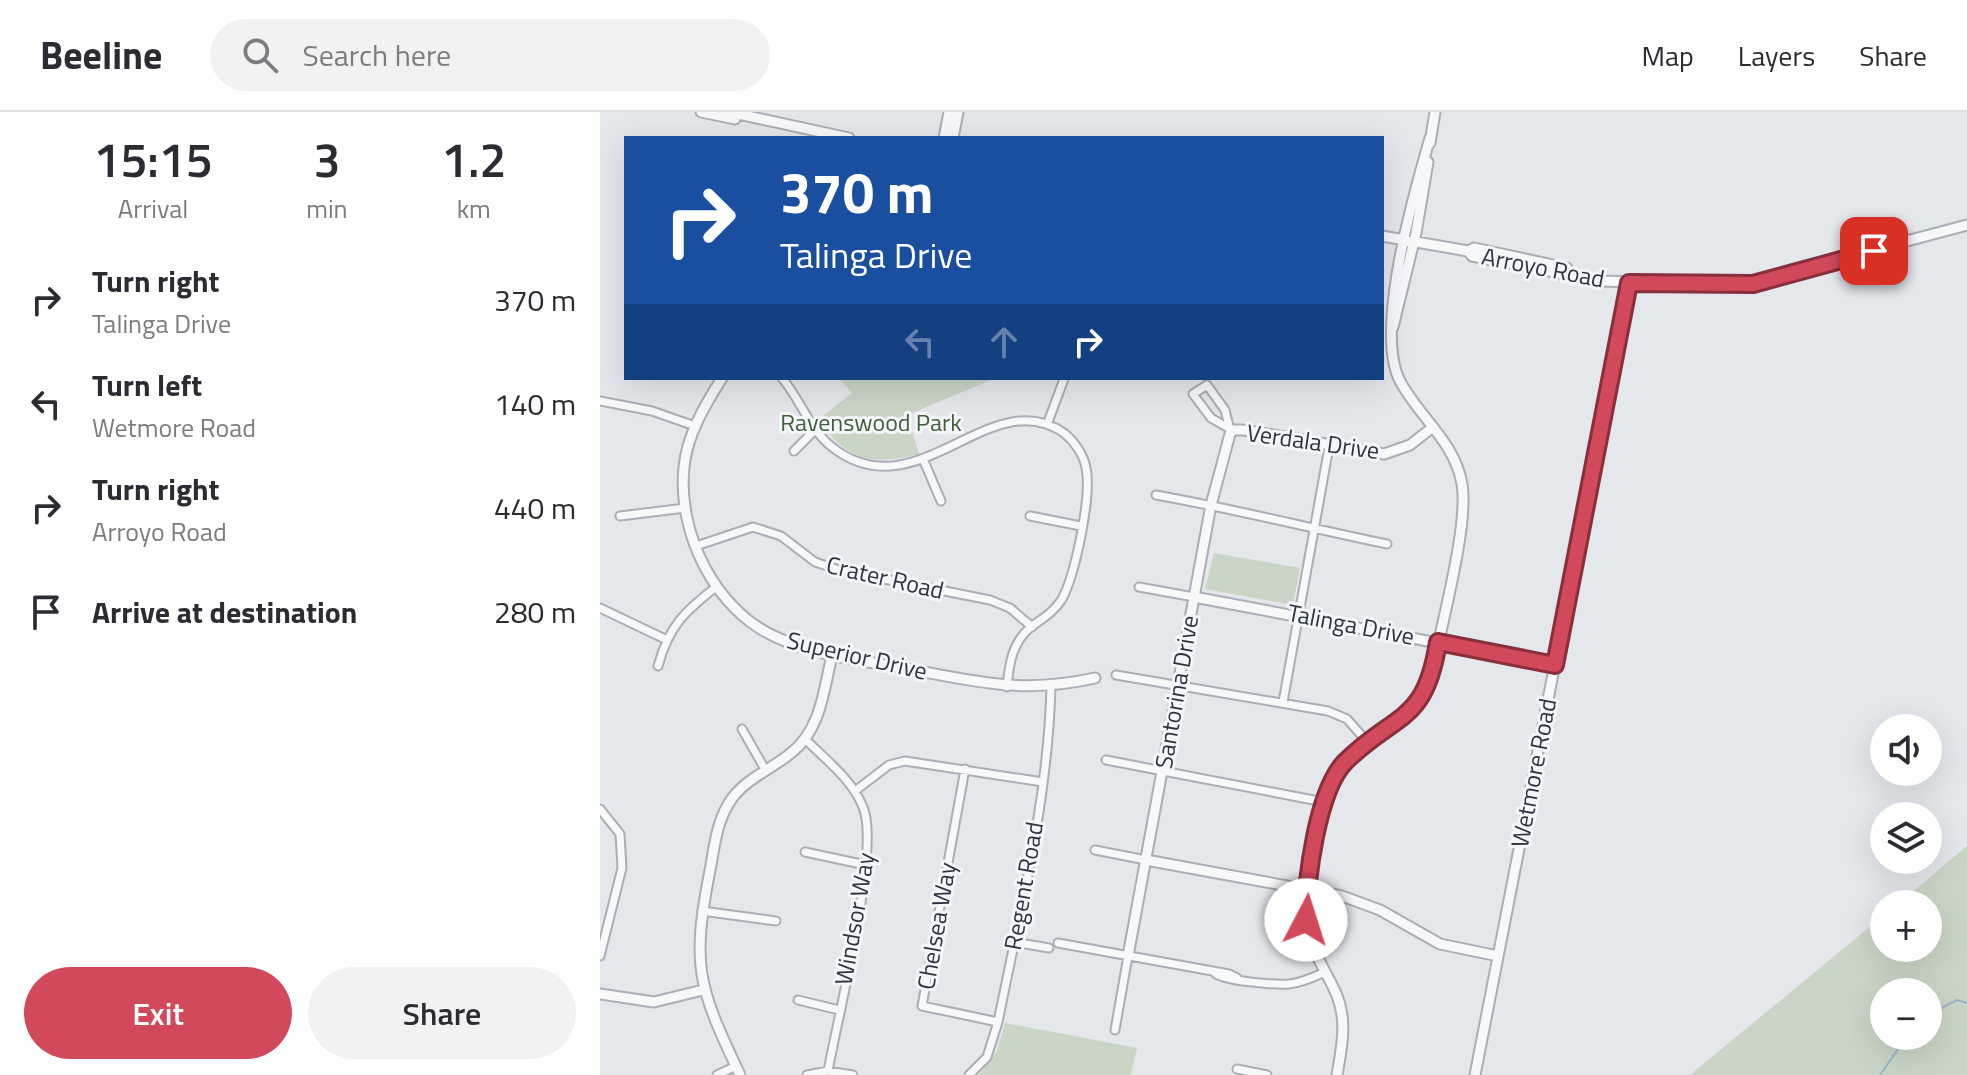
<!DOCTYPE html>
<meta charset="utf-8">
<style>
body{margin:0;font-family:"Titillium Web",sans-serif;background:#f2f2f3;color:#2b2b33;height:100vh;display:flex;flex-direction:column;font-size:30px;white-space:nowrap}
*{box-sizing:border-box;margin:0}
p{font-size:26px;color:#7c7c81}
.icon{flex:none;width:44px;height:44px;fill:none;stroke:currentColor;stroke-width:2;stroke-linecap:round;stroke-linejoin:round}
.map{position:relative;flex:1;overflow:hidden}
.side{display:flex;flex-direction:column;background:#fff;width:600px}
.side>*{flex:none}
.hud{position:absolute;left:24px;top:24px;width:760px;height:244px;border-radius:0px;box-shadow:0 8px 32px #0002;background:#1a4fa0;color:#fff;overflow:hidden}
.tools{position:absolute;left:1270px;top:602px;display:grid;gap:16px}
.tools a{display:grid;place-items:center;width:72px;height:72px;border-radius:50%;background:#fff;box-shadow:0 8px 32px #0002;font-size:40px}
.pin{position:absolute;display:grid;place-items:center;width:68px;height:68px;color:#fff;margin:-34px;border-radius:16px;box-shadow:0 4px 12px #0006}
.me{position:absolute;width:88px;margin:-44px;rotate:5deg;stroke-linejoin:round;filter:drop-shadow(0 0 6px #0008)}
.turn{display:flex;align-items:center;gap:28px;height:168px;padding:0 24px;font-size:36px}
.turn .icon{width:104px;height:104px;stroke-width:2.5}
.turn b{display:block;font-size:56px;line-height:68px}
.lanes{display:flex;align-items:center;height:76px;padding:0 24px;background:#0003;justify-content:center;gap:40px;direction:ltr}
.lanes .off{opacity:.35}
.eta{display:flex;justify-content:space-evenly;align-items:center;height:136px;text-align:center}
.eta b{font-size:48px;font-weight:600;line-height:56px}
.cta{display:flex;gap:16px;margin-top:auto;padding:16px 24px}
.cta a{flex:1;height:92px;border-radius:48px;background:#d1495b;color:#fff;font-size:32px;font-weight:600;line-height:92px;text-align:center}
.cta a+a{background:#f2f2f3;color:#2b2b33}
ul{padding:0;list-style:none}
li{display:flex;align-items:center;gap:24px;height:104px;padding:0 24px}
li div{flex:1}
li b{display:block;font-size:30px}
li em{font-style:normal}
header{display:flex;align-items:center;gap:48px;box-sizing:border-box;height:112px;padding:0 40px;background:#fff;border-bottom:2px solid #e1e1e2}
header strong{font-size:38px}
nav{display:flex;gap:44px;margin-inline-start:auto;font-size:28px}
.search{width:560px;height:72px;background:#f2f2f3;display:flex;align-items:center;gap:20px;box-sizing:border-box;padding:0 28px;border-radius:44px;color:#7c7c81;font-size:30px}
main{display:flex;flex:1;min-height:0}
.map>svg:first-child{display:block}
</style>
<header>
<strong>Beeline</strong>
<div class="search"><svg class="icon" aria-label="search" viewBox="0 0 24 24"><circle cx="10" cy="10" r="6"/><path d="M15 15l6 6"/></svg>Search here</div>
<nav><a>Map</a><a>Layers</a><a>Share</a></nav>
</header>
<main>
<section class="side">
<div class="eta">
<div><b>15:15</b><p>Arrival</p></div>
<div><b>3</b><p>min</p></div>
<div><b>1.2</b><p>km</p></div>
</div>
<ul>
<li><svg class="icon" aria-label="right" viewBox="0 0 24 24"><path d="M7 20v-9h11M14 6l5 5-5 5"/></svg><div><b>Turn right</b><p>Talinga Drive</p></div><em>370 m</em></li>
<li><svg class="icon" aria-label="left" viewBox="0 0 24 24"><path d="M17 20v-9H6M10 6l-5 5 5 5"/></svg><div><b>Turn left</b><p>Wetmore Road</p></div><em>140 m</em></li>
<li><svg class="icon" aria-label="right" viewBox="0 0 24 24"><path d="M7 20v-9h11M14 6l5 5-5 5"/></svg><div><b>Turn right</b><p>Arroyo Road</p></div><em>440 m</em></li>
<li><svg class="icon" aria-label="arrive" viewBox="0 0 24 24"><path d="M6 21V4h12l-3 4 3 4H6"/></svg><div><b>Arrive at destination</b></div><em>280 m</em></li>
</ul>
<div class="cta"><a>Exit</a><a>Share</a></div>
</section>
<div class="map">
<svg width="1367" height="963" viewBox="0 0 1367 963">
<rect width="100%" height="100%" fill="#e4e7ec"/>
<path fill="#c9d6c5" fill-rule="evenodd" d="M238,266H396L307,303L319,342C273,354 245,349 219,307L252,281Z
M614,441L700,456L693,493L605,477Z
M1367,734V963H1090L1284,803V836H1328V792H1298ZM1284,880H1328V924H1284Z
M405,911L537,936L531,963H379L397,939Z"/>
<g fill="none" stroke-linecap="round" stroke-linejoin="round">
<path stroke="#9fb4cc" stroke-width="2" d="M1328,903L1357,888L1367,891
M1280,963L1307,924"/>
<defs>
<path id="minor" d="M182,266C200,287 210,318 232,335C317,402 390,269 464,321C474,329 484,343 486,356C492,384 475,463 462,487C454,500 443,506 431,515C412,530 409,553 407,575
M0,289L52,299L95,314
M448,310L464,267
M629,314L625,298L607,273L593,282L611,306L632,318
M194,339L216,317
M323,347L341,389
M556,383C634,397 710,416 787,432
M20,404L85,396
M430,404L481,414
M96,434L153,415L181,424L215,450L239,458L390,488L410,496L432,515
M539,475L594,485
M0,496L65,527
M58,554C69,514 84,500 116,475
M516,563L728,599L747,607L769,632
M683,590L729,335
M142,617L166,659
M206,628C226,648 255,670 264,698C279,742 238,904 228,959
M506,648L724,690
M365,657L322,894L398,910
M255,679L289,653L305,649L443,670
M0,697L20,722L22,756L0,844
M495,738L546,748
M205,740L266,753
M102,799L176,809
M414,830L449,836
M458,831L629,862L637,866
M615,861C623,869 676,873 689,872C702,871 714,865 725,860
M198,888L239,898
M515,918L528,844
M637,957L667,963
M117,963L136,954
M207,963L228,959L253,963
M369,963L387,945L398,910C420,800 448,688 451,575"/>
<path id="tertiary" d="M101,0L135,7
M129,0L249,26
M344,26L349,0
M353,26L358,0
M830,31L835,0
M782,124L868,139L874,136L967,156
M868,139L872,144L1000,169L1141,173L1367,113
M793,215L816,121L828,50
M122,266C105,293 87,323 84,355C77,421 115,499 178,526C218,544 265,549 308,557C379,570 423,582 495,566
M594,485L955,553
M546,748L742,784L780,798L840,832L898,844
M528,844L611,393L630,322L632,318H644L784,342L810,333L833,315
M0,882L54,890L103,878
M140,963C97,872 91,854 111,753C115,729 118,705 133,685C148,666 173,656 191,641C221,618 224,577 232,543
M737,963C742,934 748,907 735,879C726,859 712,840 708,818C702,789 716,714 725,685C742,626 816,622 833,558C841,512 869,414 862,372C855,330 819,305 800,269C774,219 814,81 830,26
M875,963L1029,171"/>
</defs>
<use href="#minor" stroke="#a9aeb7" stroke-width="11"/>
<use href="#tertiary" stroke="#a9aeb7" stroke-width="13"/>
<use href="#minor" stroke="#f7f8fa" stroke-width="7"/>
<use href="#tertiary" stroke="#f7f8fa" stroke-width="9"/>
</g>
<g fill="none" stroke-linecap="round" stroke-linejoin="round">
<defs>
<path id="route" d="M706,808C706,768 717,679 745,650C795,600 825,613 838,530L955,553L1029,171L1153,172L1274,139"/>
</defs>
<use href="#route" stroke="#882f3b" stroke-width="20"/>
<use href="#route" stroke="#d1495b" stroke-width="14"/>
</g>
<g text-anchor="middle" stroke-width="6" stroke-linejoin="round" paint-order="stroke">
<g font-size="24" fill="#2b3445" stroke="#f4f6f9">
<text transform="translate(943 156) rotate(11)" y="8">Arroyo Road</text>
<text transform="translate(713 330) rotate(8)" y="8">Verdala Drive</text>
<text transform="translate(285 466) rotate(13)" y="8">Crater Road</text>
<text transform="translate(751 513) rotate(11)" y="8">Talinga Drive</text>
<text transform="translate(257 544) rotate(13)" y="8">Superior Drive</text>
<text transform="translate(577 580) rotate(-80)" y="8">Santorina Drive</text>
<text transform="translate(934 661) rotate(-79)" y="8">Wetmore Road</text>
<text transform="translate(424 774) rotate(-80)" y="8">Regent Road</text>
<text transform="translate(255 807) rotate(-80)" y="8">Windsor Way</text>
<text transform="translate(337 814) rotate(-80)" y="8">Chelsea Way</text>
</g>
<g font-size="24" fill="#3f6138" stroke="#f4f6f9">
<text x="271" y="319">Ravenswood Park</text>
</g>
</g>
</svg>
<div class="tools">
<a><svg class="icon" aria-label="sound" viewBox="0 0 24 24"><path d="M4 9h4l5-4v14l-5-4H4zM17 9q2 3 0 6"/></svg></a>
<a><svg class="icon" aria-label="layers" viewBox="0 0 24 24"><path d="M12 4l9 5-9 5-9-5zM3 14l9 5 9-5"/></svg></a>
<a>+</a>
<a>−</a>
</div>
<div class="pin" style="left:1274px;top:139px;background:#d93025"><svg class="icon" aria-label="arrive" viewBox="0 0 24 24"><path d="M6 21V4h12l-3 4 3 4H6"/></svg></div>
<svg class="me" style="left:706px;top:808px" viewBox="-20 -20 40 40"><circle r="19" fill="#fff"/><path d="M0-13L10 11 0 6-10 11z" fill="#d1495b"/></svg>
<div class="hud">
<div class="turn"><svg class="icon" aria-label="right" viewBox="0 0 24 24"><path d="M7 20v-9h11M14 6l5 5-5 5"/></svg><div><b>370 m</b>Talinga Drive</div></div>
<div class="lanes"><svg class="icon off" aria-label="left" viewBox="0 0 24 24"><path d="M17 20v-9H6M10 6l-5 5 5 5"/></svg><svg class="icon off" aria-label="ahead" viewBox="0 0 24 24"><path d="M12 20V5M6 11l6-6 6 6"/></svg><svg class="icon" aria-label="right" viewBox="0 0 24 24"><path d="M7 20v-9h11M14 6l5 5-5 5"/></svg></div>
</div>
</div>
</main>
